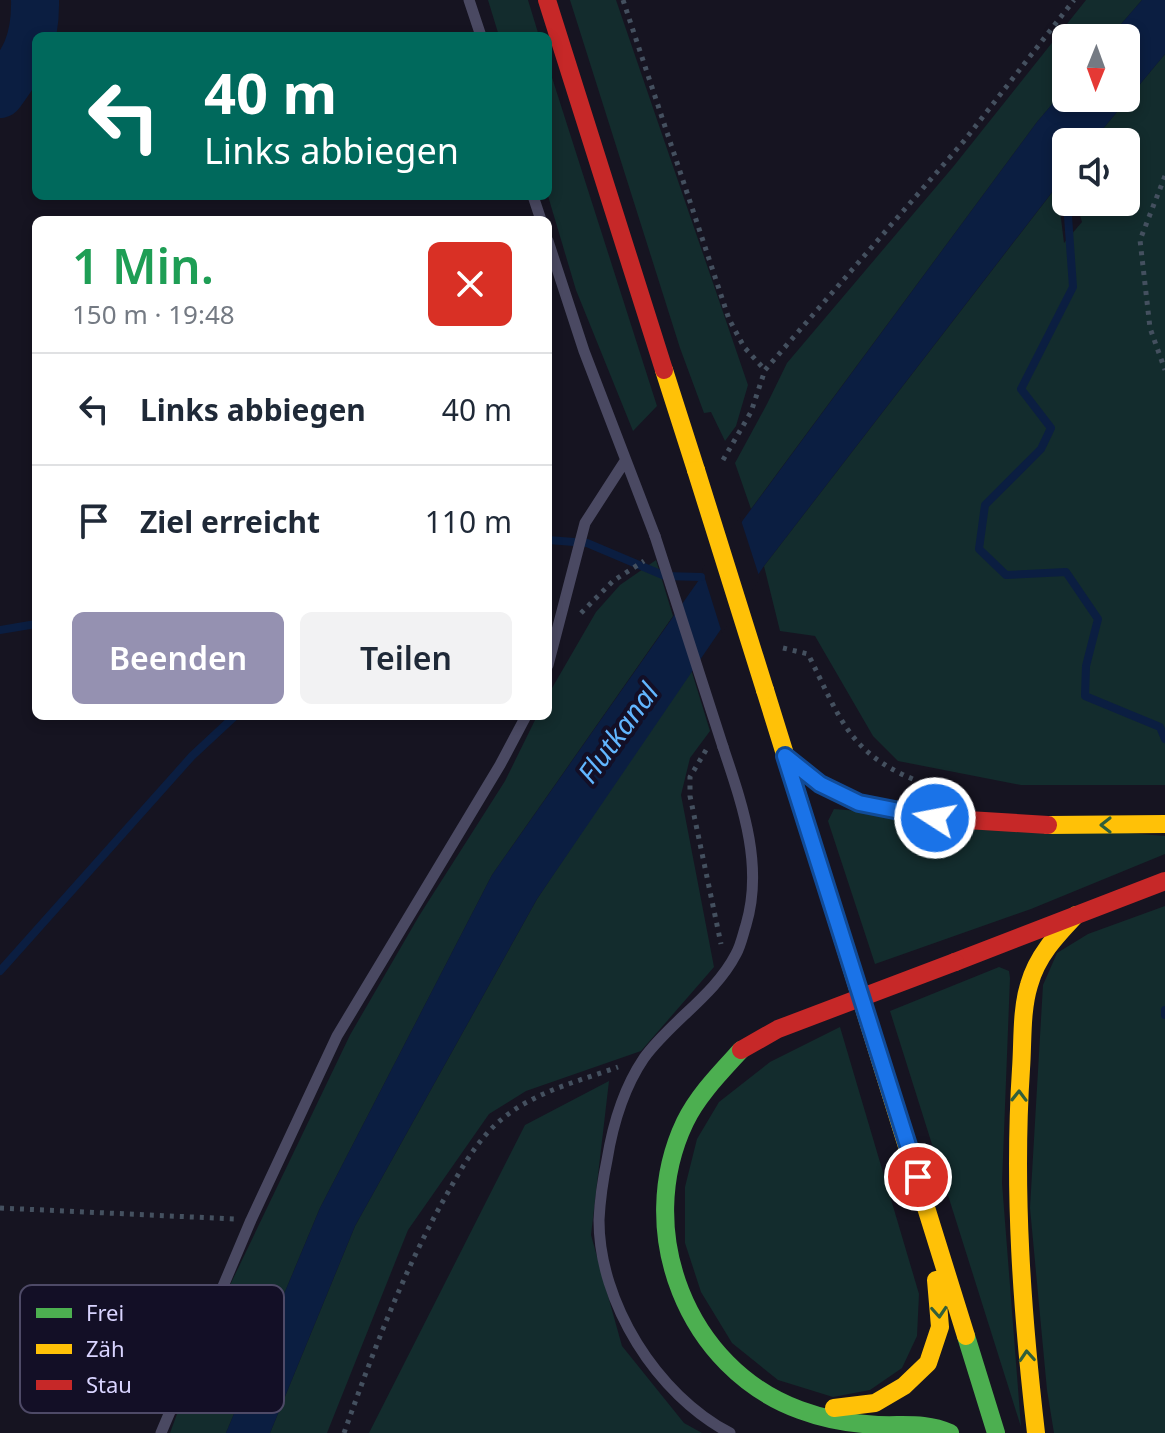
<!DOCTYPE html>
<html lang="de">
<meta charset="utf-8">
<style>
body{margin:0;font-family:"Noto Sans",sans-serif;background:#f2f2f3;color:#1f2937;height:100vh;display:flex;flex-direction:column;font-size:30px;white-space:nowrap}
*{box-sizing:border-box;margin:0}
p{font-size:26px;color:#747a83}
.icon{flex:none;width:44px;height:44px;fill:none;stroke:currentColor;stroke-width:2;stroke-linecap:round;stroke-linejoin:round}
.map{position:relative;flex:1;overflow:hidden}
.drawer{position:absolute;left:32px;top:216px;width:520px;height:504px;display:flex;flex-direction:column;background:#fff;border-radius:12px;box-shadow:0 4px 12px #0003}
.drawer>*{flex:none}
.guide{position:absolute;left:32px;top:32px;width:520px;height:168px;border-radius:12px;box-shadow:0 4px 12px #0003;background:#00695c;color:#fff;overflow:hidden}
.needle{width:52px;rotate:181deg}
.controls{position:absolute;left:1052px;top:24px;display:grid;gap:16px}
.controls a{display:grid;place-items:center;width:88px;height:88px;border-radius:12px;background:#fff;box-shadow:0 4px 12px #0003;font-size:40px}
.pin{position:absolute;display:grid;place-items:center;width:68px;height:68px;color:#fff;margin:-34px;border:4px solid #fff;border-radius:50%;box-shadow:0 2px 8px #0007}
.me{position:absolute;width:88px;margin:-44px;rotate:281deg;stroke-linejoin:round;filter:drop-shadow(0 0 6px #0008)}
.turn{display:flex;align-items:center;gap:28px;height:168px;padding:0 40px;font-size:36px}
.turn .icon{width:104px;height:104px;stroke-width:2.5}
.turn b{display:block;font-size:56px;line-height:68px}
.round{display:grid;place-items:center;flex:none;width:84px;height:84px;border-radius:12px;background:#f2f2f3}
.summary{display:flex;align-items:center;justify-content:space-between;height:136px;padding:0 40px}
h1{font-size:48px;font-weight:600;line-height:60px;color:#1e9e55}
.cta{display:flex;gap:16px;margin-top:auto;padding:16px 40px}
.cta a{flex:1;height:92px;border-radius:12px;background:#9591b1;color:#fff;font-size:32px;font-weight:600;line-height:92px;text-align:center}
.cta a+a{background:#f2f2f3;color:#1f2937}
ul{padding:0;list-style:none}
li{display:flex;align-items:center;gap:24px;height:112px;padding:0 40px;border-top:2px solid #e0e1e3}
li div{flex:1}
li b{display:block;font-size:30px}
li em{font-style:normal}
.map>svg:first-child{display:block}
</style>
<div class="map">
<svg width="1165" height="1433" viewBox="0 0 1165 1433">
<rect width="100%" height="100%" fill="#161421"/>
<path fill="#132c2d" d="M488,0H528L539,36H499Z
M570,0H616L748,385L736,426L725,441L711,412L704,413L680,348Z
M1086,0H1142L1109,38H1066V88L1037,122L751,509L735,463L767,404L787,363L953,167Z
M1165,54V785H1021L898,761L873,736L815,636L780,631L764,566L1057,186L1064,243L1082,222L1076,202H1126V142H1092Z
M548,65L657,406L633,431L576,290L548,196Z
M656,560L673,616L492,875L320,1208L226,1433H170L207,1333L350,1035L419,916L505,781L537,716H548V695L596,612L620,585Z
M691,669L710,731L690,758L681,795L714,967L641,1051L526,1091L489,1114L408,1230L327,1433H270L355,1226L537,899Z
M834,809L1165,836V854L1031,909L875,964L828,821Z
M1165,906V1433H1054L1047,1390L1030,1208L1043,985L1057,953L1088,934Z
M999,967L1009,971L1010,978L1002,1183L1021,1427L890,1011Z
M840,1027L919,1294L917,1336L902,1368L870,1390L833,1397L778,1380L732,1343L701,1292L685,1243V1187L697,1139L719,1102L770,1062Z
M609,1081L591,1235L622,1346L684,1423L702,1433H369L525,1125Z"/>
<path fill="#0b1e41" d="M1142,0H1165V54L1092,142H1066V174L764,566L537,899L355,1226L270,1433H226L320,1208L492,875L701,577L1037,122L1066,88V98H1126V38H1109Z"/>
<path fill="#161421" d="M740,517L760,579L722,633L702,569Z"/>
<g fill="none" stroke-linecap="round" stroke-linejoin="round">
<path stroke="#0b1e41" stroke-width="8" d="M1067,202L1073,287L1021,389L1051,428L1041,449L985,505L979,549L1006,575L1066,572L1098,619L1086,666L1085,696L1160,727L1165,739
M548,540L587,543L665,576L701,577
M0,630L36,624
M0,971L192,756L235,716
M1165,1010V1015"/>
<path stroke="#0b1e41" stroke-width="48" d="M0,94C24,60 36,43 35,0"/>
<path stroke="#44505f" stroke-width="5" stroke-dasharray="4 6" stroke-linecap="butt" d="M623,0L729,319L744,347L765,370
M1165,176L1140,240L1150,328L1165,370
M723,460L751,412L765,370L964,141L1074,0
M581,613L613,581L644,561
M783,648L808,654C839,715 847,752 915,780
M706,750L690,777V796L721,944
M0,1208L235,1219
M344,1433C374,1349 406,1264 451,1187C465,1162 480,1137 502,1119C534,1092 579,1081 618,1067"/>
<path stroke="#4a4962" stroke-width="11" d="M469,0L481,36
M533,196L541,220
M548,241L584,351L655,536
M548,665L585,523L625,461
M723,747C742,804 764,865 746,925C743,934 741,945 736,954C715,995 671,1021 644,1058C623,1089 613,1123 607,1160C603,1179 600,1200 599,1220C599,1303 657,1395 730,1433
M161,1433L251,1220L337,1036L500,765L526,716"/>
<path stroke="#4caf50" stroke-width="18" d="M741,1050C721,1072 698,1095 685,1122C633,1231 687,1369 800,1410C824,1419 853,1424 878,1425C904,1426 926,1422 950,1433
M966,1336L996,1433"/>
<path stroke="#ffc107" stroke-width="18" d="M664,370L696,470
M765,690L966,1336
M1048,825L1165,824
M834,1408L875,1403L904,1386L928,1363L940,1327L936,1280
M1036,1433C1022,1312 1013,1191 1021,1069C1023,1042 1021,1011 1029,985C1037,956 1056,936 1076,915"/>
<path stroke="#c62828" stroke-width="18" d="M547,0L664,370
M785,756L820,784L859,803L935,818L1048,825
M955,962L1165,881"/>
<path stroke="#4a4962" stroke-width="11" d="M655,536L723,747"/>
<path stroke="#ffc107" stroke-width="18" d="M696,470L765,690"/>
<path stroke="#c62828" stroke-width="18" d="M741,1050L778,1029L955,962"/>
</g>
<defs><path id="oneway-chevron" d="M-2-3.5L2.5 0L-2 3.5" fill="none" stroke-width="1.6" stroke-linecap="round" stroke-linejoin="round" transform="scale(2)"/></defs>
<g stroke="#305f3b">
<use href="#oneway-chevron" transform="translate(1106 825) rotate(-180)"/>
<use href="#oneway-chevron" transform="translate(1019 1096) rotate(-89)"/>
<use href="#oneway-chevron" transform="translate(939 1312) rotate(86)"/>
<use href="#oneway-chevron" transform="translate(1027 1356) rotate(-94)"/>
</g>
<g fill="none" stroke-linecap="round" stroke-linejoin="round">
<defs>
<path id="route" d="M918,1177L785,756L820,784L859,803L935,818"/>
</defs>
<use href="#route" stroke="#114b97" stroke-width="20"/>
<use href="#route" stroke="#1a73e8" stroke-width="14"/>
</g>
<g text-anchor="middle" stroke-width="8" stroke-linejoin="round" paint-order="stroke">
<g font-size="28" font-style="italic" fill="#62b6ff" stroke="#130f26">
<text transform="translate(618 733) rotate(-54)" y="10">Flutkanal</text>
</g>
</g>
<rect x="20" y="1285" width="264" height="128" rx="12" fill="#130f26" stroke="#4e4a67" stroke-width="2"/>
<rect x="36" y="1308" width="36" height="10" fill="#4caf50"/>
<rect x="36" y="1344" width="36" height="10" fill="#ffc107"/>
<rect x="36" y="1380" width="36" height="10" fill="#c62828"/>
<g font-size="22" fill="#d9d4ff">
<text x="86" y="1321">Frei</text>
<text x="86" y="1357">Zäh</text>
<text x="86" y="1393">Stau</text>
</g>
</svg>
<div class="controls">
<a><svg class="needle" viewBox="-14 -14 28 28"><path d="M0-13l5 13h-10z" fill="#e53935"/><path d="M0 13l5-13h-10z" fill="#747a83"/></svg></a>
<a><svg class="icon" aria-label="sound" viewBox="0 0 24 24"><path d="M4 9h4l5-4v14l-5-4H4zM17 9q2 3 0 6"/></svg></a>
</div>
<div class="pin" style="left:918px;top:1177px;background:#d93025"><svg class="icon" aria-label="arrive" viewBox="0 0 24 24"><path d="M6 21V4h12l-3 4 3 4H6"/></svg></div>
<svg class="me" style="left:935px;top:818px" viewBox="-20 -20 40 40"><circle r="17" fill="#1a73e8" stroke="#fff" stroke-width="3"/><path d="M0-11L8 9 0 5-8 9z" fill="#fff"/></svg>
<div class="guide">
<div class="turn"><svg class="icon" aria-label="left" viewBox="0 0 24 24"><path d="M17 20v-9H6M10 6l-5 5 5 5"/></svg><div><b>40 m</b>Links abbiegen</div></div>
</div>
<section class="drawer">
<div class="summary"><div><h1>1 Min.</h1><p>150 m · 19:48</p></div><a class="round" style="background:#d93025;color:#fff"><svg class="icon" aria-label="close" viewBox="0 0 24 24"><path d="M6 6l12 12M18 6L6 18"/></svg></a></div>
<ul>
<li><svg class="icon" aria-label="left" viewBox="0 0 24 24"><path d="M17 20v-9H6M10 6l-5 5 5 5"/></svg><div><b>Links abbiegen</b></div><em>40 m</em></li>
<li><svg class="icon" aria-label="arrive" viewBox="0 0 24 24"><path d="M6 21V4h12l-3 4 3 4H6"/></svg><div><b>Ziel erreicht</b></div><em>110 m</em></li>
</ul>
<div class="cta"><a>Beenden</a><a>Teilen</a></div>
</section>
</div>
